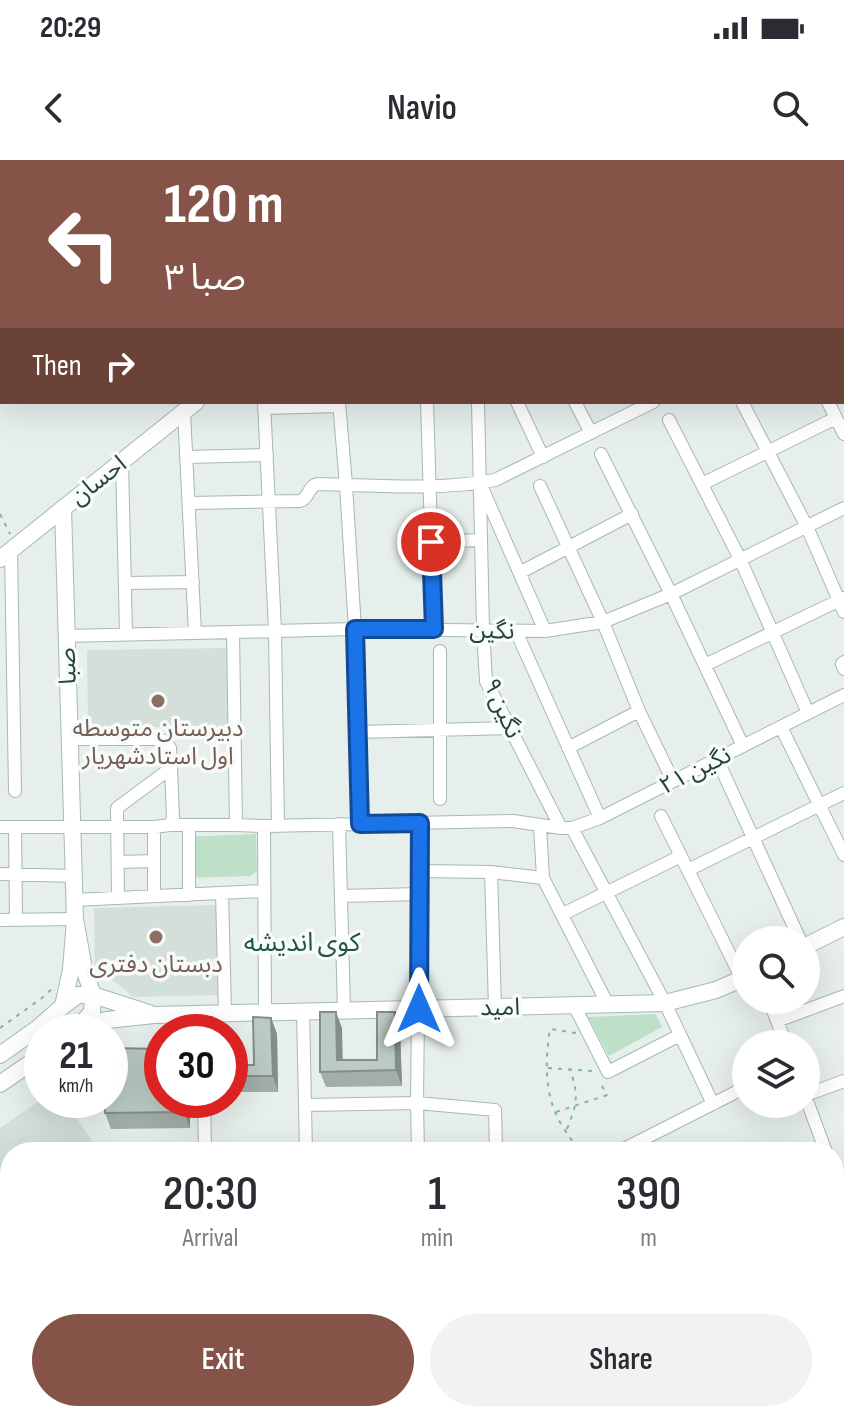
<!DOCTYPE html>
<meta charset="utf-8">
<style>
body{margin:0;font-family:"Sofia Sans Condensed","Noto Sans Arabic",sans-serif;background:#f2f2f3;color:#2b2b33;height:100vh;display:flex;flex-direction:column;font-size:30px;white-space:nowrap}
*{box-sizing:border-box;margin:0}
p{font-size:26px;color:#7c7c81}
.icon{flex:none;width:44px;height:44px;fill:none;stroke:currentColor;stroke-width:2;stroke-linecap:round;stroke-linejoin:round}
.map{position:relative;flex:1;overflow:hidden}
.drawer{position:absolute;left:0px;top:982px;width:844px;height:280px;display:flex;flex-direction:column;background:#fff;border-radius:32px 32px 0 0;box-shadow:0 8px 32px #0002}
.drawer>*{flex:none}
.top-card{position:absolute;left:0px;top:0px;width:844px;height:244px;box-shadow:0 8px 32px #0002;background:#855347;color:#fff;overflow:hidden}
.buttons{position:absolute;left:732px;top:766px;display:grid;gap:16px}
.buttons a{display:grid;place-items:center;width:88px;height:88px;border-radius:50%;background:#fff;box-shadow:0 8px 32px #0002;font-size:40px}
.speed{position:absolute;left:24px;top:854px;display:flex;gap:16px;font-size:40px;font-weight:700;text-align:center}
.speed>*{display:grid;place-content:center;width:104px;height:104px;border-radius:50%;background:#fff;box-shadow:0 8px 32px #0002;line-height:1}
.speed small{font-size:20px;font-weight:400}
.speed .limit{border:12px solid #d22;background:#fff;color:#111}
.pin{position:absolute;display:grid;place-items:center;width:68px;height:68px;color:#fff;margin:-34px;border:4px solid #fff;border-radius:50%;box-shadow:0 2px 8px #0007}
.me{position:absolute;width:88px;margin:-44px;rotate:0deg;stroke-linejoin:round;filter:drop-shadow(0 0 6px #0008)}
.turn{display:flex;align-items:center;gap:28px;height:168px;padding:0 32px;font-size:36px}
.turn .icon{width:104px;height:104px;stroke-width:2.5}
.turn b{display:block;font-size:56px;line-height:68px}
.then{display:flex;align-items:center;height:76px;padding:0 32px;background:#0003;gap:16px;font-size:30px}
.eta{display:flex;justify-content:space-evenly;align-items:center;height:136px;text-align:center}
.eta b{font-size:48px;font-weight:600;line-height:56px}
.cta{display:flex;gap:16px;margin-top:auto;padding:16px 32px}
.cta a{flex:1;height:92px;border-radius:48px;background:#855347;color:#fff;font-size:32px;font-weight:600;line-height:92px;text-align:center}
.cta a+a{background:#f2f2f3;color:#2b2b33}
.status{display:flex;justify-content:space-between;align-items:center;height:56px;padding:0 40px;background:#fff;direction:ltr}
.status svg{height:22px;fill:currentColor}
header{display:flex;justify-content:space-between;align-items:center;height:104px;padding:0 32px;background:#fff;font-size:36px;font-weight:600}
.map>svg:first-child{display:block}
</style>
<div class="status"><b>20:29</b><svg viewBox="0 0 49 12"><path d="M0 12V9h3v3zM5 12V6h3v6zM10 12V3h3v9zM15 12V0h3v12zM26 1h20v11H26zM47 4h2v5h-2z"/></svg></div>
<header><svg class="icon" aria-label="back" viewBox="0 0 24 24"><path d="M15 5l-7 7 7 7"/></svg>Navio<svg class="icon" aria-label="search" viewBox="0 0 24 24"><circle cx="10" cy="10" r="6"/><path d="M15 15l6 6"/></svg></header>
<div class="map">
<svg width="844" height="1262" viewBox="0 0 844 1262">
<rect width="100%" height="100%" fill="#e6efeb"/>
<path fill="#d4dfda" d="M229,488V566L88,568L87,490Z
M217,745L219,835L133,837L95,805L94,748Z
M42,939L64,940L100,992H10V1055L0,1040V968Z"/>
<path fill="#bfe0c8" d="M256,674L257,711L250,716L186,718L185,677Z
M656,854L662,867L609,896L588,857Z"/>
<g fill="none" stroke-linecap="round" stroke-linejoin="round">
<defs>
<path id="lane" d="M600,0L601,2
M707,0L708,2
M842,107L844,106
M39,1252L43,1262"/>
<path id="street" d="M633,2L637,0
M842,157L844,156
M264,242L275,470L278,666
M339,242L346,325L355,469L360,664
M427,242L434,469
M478,242L483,469L486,521L561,668
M517,242L543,297
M575,242L591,273
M742,242L807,367L844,452
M828,242L844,274
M264,248L339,246
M184,252L195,473
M669,260L741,401L808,553
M601,294L671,434L743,586
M186,297L267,295
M122,301L126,474
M702,324L836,258
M540,326L603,462L639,551L673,621
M483,330L545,471
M189,343L299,341C310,339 307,326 318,324C376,325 438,331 495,320L653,242
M431,382L481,380
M11,390L15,631
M521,412L632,354
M125,423L193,422
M516,471L600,658
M233,472L236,665L264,666L513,661L561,668H572L600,658L844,535
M66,476L355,469L545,471L603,462L671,434L844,348
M440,491V639
M844,502L842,504L844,509
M705,505L844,438
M781,567L844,695
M358,572L511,568
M70,579H158L165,581L170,588L171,608L117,648L118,738
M568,588L639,551
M717,599L800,780
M661,656L742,819
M420,663L417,943L495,950L496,992
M339,664L344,850
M170,665H236
M264,666L265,852
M540,666L543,718L608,845
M0,667H154V701
M15,667L16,760
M154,667L170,665L173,658L171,608
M572,668L665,843L713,944
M118,702L154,701V736
M688,710L844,633
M420,711L491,712L543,718
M491,712L495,847
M0,714L74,716
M222,733L225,853
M189,735V665
M341,736L420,734
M74,740L263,731
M563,754L681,696
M0,760L75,759
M769,840L786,884
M574,845L608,912L680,875
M303,851L306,992
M777,861L844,836
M806,935L844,921
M806,938L826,992
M204,940L205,992
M305,945L417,943L418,992
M618,992L746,927
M834,1013L844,1040
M834,1102L844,1098
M834,1154L844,1151
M834,1242L844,1237
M168,1252L174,1262
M320,1252L328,1262
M448,1252L456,1262
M828,1252L836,1262
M602,1262L614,1252
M701,1262L714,1252"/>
<path id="secondary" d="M764,2L768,0
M63,348L75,759
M0,399L196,242
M806,786L844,767
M63,846L71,810L75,759L84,809L93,835L92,852L79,867
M78,867L107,860L154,855L665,843L716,830L746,817
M0,895L38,868L63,846L78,835H93L149,853
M0,924L42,895
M0,1106L10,1120
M834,1119L844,1116
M834,1137L844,1134
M0,1139L10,1153
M80,1252L87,1262
M107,1252L118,1262
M195,1262L210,1252
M235,1262L250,1252"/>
</defs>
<use href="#lane" stroke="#a8b8b2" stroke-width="8"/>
<use href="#street" stroke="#a8b8b2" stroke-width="14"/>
<use href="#secondary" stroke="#a4bbb3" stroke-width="18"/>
<path stroke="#86b3a5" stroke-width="2" stroke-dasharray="4 6" stroke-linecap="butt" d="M519,0L520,2
M797,0L798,2
M842,90L844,94
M0,354L10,374
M0,868L42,838L53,828
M576,873L550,869C545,902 544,935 561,964C567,974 574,982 578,992
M548,908L593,911
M556,952L607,935L599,921
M567,969C577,944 579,936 570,909"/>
<use href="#lane" stroke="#fff" stroke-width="6"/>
<use href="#street" stroke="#fff" stroke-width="12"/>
<use href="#secondary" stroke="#fff" stroke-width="16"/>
</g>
<path fill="#a1aea9" d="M395,852L400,868L402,926L326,927L320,912L342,868V900H377Z
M271,858L277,874L278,932H230V905H254Z
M190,940V968L111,969L105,953Z"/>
<path fill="#838d89" d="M336,852L342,868L343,911L337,900Z
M395,852L400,868L402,926L396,910Z
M212,857L217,872H212Z
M271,858L277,874L278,932L273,916Z
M184,940H190V968L184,952Z"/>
<path fill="#bbcac4" stroke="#838d89" stroke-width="2" d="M320,852H336L337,900H377V852H395L396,910L320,912Z
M205,857H212V872H196V865L202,863Z
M253,857L271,858L273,916H230V905H254Z
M110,888L162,889V940H184V952L105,953V940H110Z
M10,1252H26L33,1262H0V1259Z"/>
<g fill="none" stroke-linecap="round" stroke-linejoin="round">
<defs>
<path id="route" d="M419,849L420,663L360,664L355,469H434L431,382"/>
</defs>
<use href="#route" stroke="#114b97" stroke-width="20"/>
<use href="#route" stroke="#1a73e8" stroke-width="14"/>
</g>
<g fill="#8d6e63" stroke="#f7fbf9" stroke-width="3">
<circle cx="158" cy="541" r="8"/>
<circle cx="156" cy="777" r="8"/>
</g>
<g text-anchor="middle" stroke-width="7" stroke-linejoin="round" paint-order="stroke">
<g font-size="24" fill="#24423a" stroke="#f7fbf9">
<text transform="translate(98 320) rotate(-38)" y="8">احسان</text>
<text transform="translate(492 470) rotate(2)" y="8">نگین</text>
<text transform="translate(67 506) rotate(-92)" y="8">صبا</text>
<text transform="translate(503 548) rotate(66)" y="8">نگین ۹</text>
<text transform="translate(695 610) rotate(-27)" y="8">نگین ۲۱</text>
<text transform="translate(500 847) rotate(-1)" y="8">امید</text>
</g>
<g font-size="24" fill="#785e54" stroke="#f7fbf9">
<text x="158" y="576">دبیرستان متوسطه<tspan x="158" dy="28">اول استادشهریار</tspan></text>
<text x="156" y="812">دبستان دفتری</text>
</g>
<g font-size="26" fill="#1f5548" stroke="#f7fbf9">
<text x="302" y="791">کوی اندیشه</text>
</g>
</g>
</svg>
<div class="buttons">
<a><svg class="icon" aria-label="search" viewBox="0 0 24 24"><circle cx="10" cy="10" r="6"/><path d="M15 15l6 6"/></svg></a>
<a><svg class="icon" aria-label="layers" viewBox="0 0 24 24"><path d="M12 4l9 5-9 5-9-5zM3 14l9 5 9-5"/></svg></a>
</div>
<div class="speed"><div>21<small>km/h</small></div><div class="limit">30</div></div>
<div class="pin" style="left:431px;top:382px;background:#d93025"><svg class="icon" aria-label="arrive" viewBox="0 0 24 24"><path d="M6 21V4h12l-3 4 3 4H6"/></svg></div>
<svg class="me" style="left:419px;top:849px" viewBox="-20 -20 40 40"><path d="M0-17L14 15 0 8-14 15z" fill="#1a73e8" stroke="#fff" stroke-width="4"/></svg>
<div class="top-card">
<div class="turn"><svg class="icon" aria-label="left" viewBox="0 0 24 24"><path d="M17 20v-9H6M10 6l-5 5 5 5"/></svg><div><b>120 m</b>صبا ۳</div></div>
<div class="then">Then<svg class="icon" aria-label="right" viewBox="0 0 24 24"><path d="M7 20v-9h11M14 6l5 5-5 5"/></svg></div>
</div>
<section class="drawer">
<div class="eta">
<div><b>20:30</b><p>Arrival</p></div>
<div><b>1</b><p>min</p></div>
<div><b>390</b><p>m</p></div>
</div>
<div class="cta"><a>Exit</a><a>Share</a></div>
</section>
</div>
